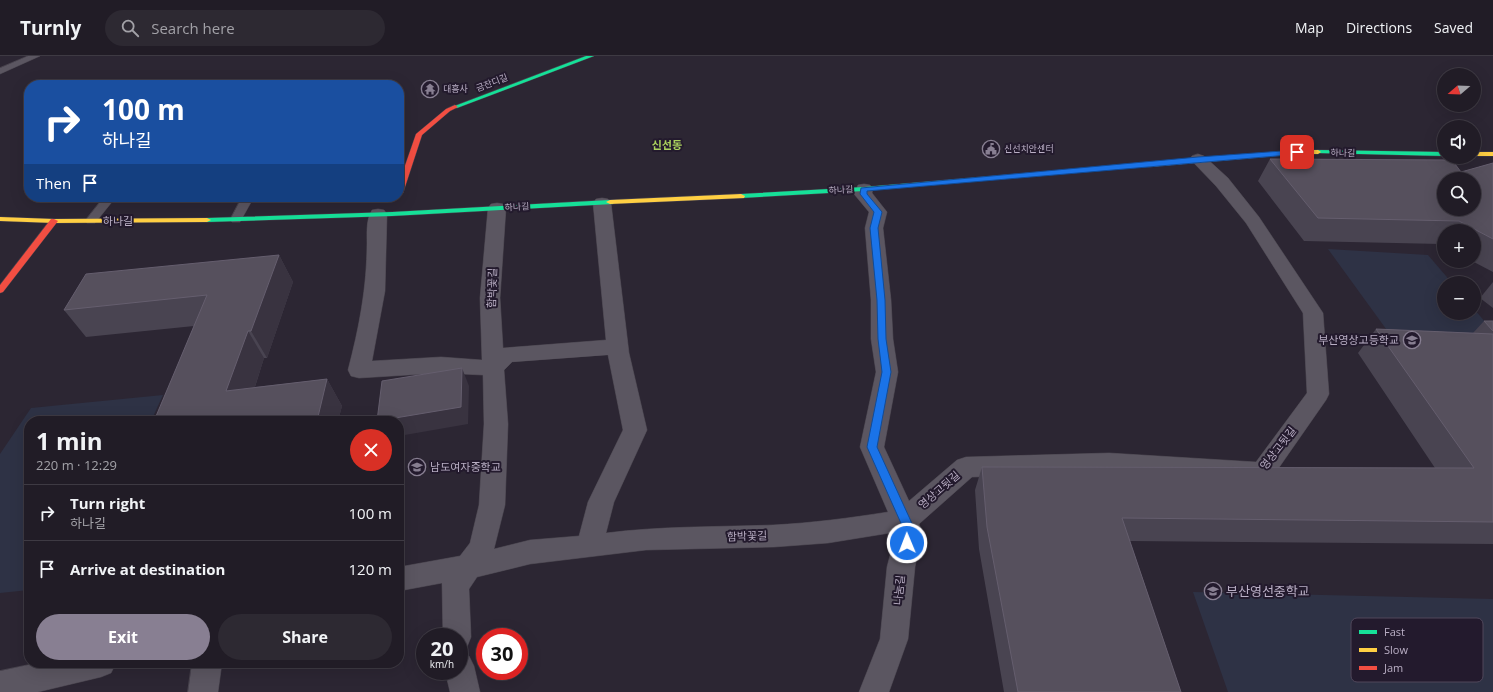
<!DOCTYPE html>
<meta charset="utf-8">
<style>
body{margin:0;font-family:"Open Sans","Noto Sans KR",sans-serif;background:#2d2932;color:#f1f3f6;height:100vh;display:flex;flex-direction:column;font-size:15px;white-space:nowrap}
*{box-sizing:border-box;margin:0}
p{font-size:13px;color:#a2a1a7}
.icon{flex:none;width:22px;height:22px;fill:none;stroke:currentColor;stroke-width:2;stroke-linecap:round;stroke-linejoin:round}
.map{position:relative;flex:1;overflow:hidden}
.panel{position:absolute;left:24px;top:360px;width:380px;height:252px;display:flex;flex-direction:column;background:#211c26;border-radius:16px;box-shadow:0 4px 16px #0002,0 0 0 1px #3e3a43}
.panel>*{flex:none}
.top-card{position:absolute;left:24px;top:24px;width:380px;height:122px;border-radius:16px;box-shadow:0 4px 16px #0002,0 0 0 1px #3e3a43;background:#1a4fa0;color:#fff;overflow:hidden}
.needle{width:26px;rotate:251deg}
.tools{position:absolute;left:1437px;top:12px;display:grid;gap:8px}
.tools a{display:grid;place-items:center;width:44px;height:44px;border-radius:50%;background:#211c26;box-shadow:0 4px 16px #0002,0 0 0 1px #3e3a43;font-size:20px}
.speed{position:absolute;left:416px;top:572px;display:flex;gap:8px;font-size:20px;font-weight:700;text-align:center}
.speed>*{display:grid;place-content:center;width:52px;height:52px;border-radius:50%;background:#211c26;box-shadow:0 4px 16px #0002,0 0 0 1px #3e3a43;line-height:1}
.speed small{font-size:10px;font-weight:400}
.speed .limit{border:6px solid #d22;background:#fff;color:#111}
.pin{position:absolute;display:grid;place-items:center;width:34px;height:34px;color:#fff;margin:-17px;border-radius:8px;box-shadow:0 2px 6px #0006}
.me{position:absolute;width:44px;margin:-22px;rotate:359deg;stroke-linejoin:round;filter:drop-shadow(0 0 3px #0008)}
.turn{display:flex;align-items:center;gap:14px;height:84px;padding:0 12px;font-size:18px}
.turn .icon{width:52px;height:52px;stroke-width:2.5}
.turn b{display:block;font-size:28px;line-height:34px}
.then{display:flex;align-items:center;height:38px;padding:0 12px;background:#0003;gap:8px;font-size:15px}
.round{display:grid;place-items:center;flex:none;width:42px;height:42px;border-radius:21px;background:#2d2932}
.head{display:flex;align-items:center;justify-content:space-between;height:68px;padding:0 12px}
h1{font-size:24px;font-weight:700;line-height:30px}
.action{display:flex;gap:8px;margin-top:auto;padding:8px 12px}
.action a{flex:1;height:46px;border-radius:24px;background:#887f92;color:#fff;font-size:16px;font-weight:700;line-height:46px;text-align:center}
.action a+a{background:#2d2932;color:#f1f3f6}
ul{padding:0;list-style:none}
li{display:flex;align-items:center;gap:12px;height:56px;padding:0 12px;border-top:1px solid #3e3a43}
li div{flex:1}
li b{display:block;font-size:15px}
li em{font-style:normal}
header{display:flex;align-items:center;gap:24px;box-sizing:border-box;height:56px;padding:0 20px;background:#211c26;border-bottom:1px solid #3e3a43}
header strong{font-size:19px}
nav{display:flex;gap:22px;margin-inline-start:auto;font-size:14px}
.search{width:280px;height:36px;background:#2d2932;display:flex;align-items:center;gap:10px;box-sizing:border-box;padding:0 14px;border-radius:22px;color:#a2a1a7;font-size:15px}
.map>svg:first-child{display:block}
</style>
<header>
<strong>Turnly</strong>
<div class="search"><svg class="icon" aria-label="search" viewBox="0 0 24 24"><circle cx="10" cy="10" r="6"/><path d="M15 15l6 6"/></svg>Search here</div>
<nav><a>Map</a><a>Directions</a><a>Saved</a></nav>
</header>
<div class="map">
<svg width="1493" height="636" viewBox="0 0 1493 636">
<rect width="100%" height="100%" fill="#2c2633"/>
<path fill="#2e3245" d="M1328,193L1428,199L1452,227H1444V257H1474V253L1493,275L1397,288Z
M163,339L151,365H29V534L0,537V398L31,352Z
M1193,536L1493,543V636H1228Z"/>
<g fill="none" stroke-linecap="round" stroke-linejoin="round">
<defs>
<path id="lane" d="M28,0H40L0,18V12Z
M104,141H116L95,167H87L85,165Z
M242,141H254L240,166H232L230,164Z"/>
<path id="street" d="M1198,98L1204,100L1228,122L1259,161L1323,257L1329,338L1326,344L1271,423L1262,426L1109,417L972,421L919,468L922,475L915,511L908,583L889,636H859L880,583L887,511L896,476L828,487L774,491L646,494L530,508L477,521L469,533L471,581L467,591L459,594V581H443L442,527L399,535V511L460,500L470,487L479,449L484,368L483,319L441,317L359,322L351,320L348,314C359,272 367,231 367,187C367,177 366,163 372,154L378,153L384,154L387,158L385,235L372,305L441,301L482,304L480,242L488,152L491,148L497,147L503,148L506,152L500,242L503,292L606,284L593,147L596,143L602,142L608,143L611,147L629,297L647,374L614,446L606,477C661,470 717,471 773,469C812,467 850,462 888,456L860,391L876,316L871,283V244L865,172L869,156L854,138L858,129L864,128L870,129L873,133L872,137L887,156L883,172L891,244L893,283L898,316L884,391L909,445L957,404L966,401L1109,397L1256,406L1307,337L1303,257L1246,167L1216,130L1190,103L1192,100ZM608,299L623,374L588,446L579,480L530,484L494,493L505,449L508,368L504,314L512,306Z
M459,596L469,600L474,610L480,636H450L445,615H459Z
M37,607H116L111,617L101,621L38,636H0V615Z
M192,607H222L218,636H188Z"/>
<path id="fast" d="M586,0H594L457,52L452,51Z
M1318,94L1444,96V100L1316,97V95Z
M1148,107L1150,108V110L864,135L741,142L737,140L741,138L864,131Z
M610,144L614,146L613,148L392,160L207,166L203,164L207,162L392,156Z"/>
<path id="slow" d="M1297,94H1318L1321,96L1318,98H1297L1148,111L1145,109L1148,107Z
M1474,96H1493V100H1474Z
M741,138L745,140L744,142L610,148L606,146L610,144Z
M0,161L54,163L207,162L211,164L207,166L54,167L0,165Z"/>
<path id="jam" d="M455,49L458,51L450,55L422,79L403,137L399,139V127L416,78L446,53Z
M51,163H54L58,165L3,236L0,237V229Z"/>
</defs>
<use href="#lane" stroke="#47424c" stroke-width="1"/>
<use href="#street" stroke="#47424c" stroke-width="1"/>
<use href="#fast" stroke="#46414d" stroke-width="1"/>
<use href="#slow" stroke="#46414d" stroke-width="1"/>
<use href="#jam" stroke="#46414d" stroke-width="1"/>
<use href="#lane" fill="#5b5661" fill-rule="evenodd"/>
<use href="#street" fill="#5b5661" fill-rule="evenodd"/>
<use href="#fast" fill="#16e098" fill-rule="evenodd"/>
<use href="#slow" fill="#ffcf43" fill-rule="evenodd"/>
<use href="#jam" fill="#f24e42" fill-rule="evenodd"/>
</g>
<path fill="#494451" d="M1270,103L1461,116L1493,107V216L1472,205H1474V175H1444V190L1441,188L1304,185L1258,125Z
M279,199L293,226L267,302H264L255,331L327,323L342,350L338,365H154L194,270L86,281L64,254Z
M1493,226V252L1480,242Z
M1484,265H1493V488L1130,485L1181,636H1004L979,493L975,434L982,411L1435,412L1358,297L1376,273L1473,277Z"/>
<path fill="#393340" d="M279,199L293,226L267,302L251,275Z
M248,275L264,302L245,362L226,335Z
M462,312L469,330L468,368L399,380V365H377Z
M327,323L342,350L338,365H317Z"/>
<path fill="#56505d" stroke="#655e6e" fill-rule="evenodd" d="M1270,103L1452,104L1461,116L1493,107V183L1459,165L1318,162ZM1444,123H1474V153H1444Z
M279,199L251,275H248L226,335L327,323L317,365H154L207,239L64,254L86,218Z
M1484,265H1493V275Z
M1376,273L1493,278V466L1122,462L1181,636H1018L987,471L982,411L1474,412Z
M462,312L461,351L377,365L382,325Z"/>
<path fill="#1a73e8" stroke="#114b97" d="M1297,94L1301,96L1300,98L867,135V138L882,156L878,172L885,244L886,283L891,316L877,391L915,474L911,490L907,491L903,490L901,487L904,474L867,391L882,316L878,283L877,244L870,172L874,156L860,138L861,132L1198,101Z"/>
<defs>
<symbol id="temple-ring" viewBox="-11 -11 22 22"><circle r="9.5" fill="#231a2d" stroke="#887f92" stroke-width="1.5"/><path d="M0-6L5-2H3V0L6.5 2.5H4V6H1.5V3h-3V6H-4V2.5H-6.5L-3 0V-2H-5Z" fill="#887f92"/></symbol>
<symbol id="civic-ring" viewBox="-11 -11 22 22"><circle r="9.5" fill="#231a2d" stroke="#887f92" stroke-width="1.5"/><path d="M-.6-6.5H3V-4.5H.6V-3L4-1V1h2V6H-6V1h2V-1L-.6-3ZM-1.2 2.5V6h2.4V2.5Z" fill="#887f92"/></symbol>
<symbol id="school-ring" viewBox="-11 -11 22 22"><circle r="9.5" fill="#231a2d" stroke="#887f92" stroke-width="1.5"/><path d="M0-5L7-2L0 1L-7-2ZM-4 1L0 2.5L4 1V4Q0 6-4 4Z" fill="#887f92"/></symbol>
</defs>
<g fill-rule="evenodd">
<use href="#temple-ring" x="420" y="23" width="20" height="20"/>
<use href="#civic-ring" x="981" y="83" width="20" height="20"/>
<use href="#school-ring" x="1402" y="274" width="20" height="20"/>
<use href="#school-ring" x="407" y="401" width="20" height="20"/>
<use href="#school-ring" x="1203" y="525" width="20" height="20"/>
</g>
<g text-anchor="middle" stroke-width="4" stroke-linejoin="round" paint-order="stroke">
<g font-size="9" fill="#baafc5" stroke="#231a2d">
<text transform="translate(492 27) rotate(-21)" y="3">금잔디길</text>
<text transform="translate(1343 97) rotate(1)" y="3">하나길</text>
<text transform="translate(841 134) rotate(-3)" y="3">하나길</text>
<text transform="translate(517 151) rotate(-3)" y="3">하나길</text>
</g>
<g font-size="9" fill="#baafc5" stroke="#231a2d" text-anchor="start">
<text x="443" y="36">대흥사</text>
<text x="1004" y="96">신선치안센터</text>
</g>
<g font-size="11" font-weight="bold" fill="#abd25d" stroke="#231a2d">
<text x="667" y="93">신선동</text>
</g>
<g font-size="11" fill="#baafc5" stroke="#231a2d">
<text x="118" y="169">하나길</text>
<text transform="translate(492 232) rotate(-88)" y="4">함박꽃길</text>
<text transform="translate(1278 392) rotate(-52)" y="4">영상고뒷길</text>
<text transform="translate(939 434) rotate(-41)" y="4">영상고뒷길</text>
<text transform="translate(747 480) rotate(-2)" y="4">함박꽃길</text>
<text transform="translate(899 534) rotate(-84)" y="4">나눔길</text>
</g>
<g font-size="11" fill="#baafc5" stroke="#231a2d" text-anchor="end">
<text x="1399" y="288">부산영상고등학교</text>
<text x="430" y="415" text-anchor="start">남도여자중학교</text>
</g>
<g font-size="13" fill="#baafc5" stroke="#231a2d" text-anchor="start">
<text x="1226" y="540">부산영선중학교</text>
</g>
</g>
<rect x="1351" y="562" width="132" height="64" rx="6" fill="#231a2d" stroke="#50475b" stroke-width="1"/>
<rect x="1359" y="574" width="18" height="4" fill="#16e098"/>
<rect x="1359" y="592" width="18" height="4" fill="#ffcf43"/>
<rect x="1359" y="610" width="18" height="4" fill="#f24e42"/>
<g font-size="11" fill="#baafc5">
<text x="1384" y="580">Fast</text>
<text x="1384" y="598">Slow</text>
<text x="1384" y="616">Jam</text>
</g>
</svg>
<div class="tools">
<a><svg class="needle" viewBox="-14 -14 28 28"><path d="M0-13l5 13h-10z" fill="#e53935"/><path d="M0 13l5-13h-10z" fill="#a2a1a7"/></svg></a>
<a><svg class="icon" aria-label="sound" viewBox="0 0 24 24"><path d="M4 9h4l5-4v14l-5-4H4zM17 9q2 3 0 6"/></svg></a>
<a><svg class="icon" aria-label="search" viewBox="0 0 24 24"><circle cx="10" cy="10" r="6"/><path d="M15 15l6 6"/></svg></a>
<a>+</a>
<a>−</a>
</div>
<div class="speed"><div>20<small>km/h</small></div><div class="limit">30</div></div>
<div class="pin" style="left:1297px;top:96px;background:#d93025"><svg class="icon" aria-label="arrive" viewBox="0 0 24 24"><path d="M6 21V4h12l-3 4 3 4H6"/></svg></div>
<svg class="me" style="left:907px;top:487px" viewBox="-20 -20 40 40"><circle r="17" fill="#1a73e8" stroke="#fff" stroke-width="3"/><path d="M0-11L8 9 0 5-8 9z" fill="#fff"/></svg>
<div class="top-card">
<div class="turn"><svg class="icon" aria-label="right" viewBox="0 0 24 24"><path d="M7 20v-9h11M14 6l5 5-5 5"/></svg><div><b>100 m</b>하나길</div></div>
<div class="then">Then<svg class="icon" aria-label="arrive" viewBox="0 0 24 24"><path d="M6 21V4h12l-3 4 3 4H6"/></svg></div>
</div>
<section class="panel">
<div class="head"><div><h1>1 min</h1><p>220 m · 12:29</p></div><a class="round" style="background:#d93025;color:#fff"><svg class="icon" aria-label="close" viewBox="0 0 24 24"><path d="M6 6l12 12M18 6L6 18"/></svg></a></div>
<ul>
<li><svg class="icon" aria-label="right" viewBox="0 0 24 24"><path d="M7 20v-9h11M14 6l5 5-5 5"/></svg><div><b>Turn right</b><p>하나길</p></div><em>100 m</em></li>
<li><svg class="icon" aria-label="arrive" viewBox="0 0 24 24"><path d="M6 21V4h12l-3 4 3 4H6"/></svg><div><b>Arrive at destination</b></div><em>120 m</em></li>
</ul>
<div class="action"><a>Exit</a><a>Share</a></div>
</section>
</div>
